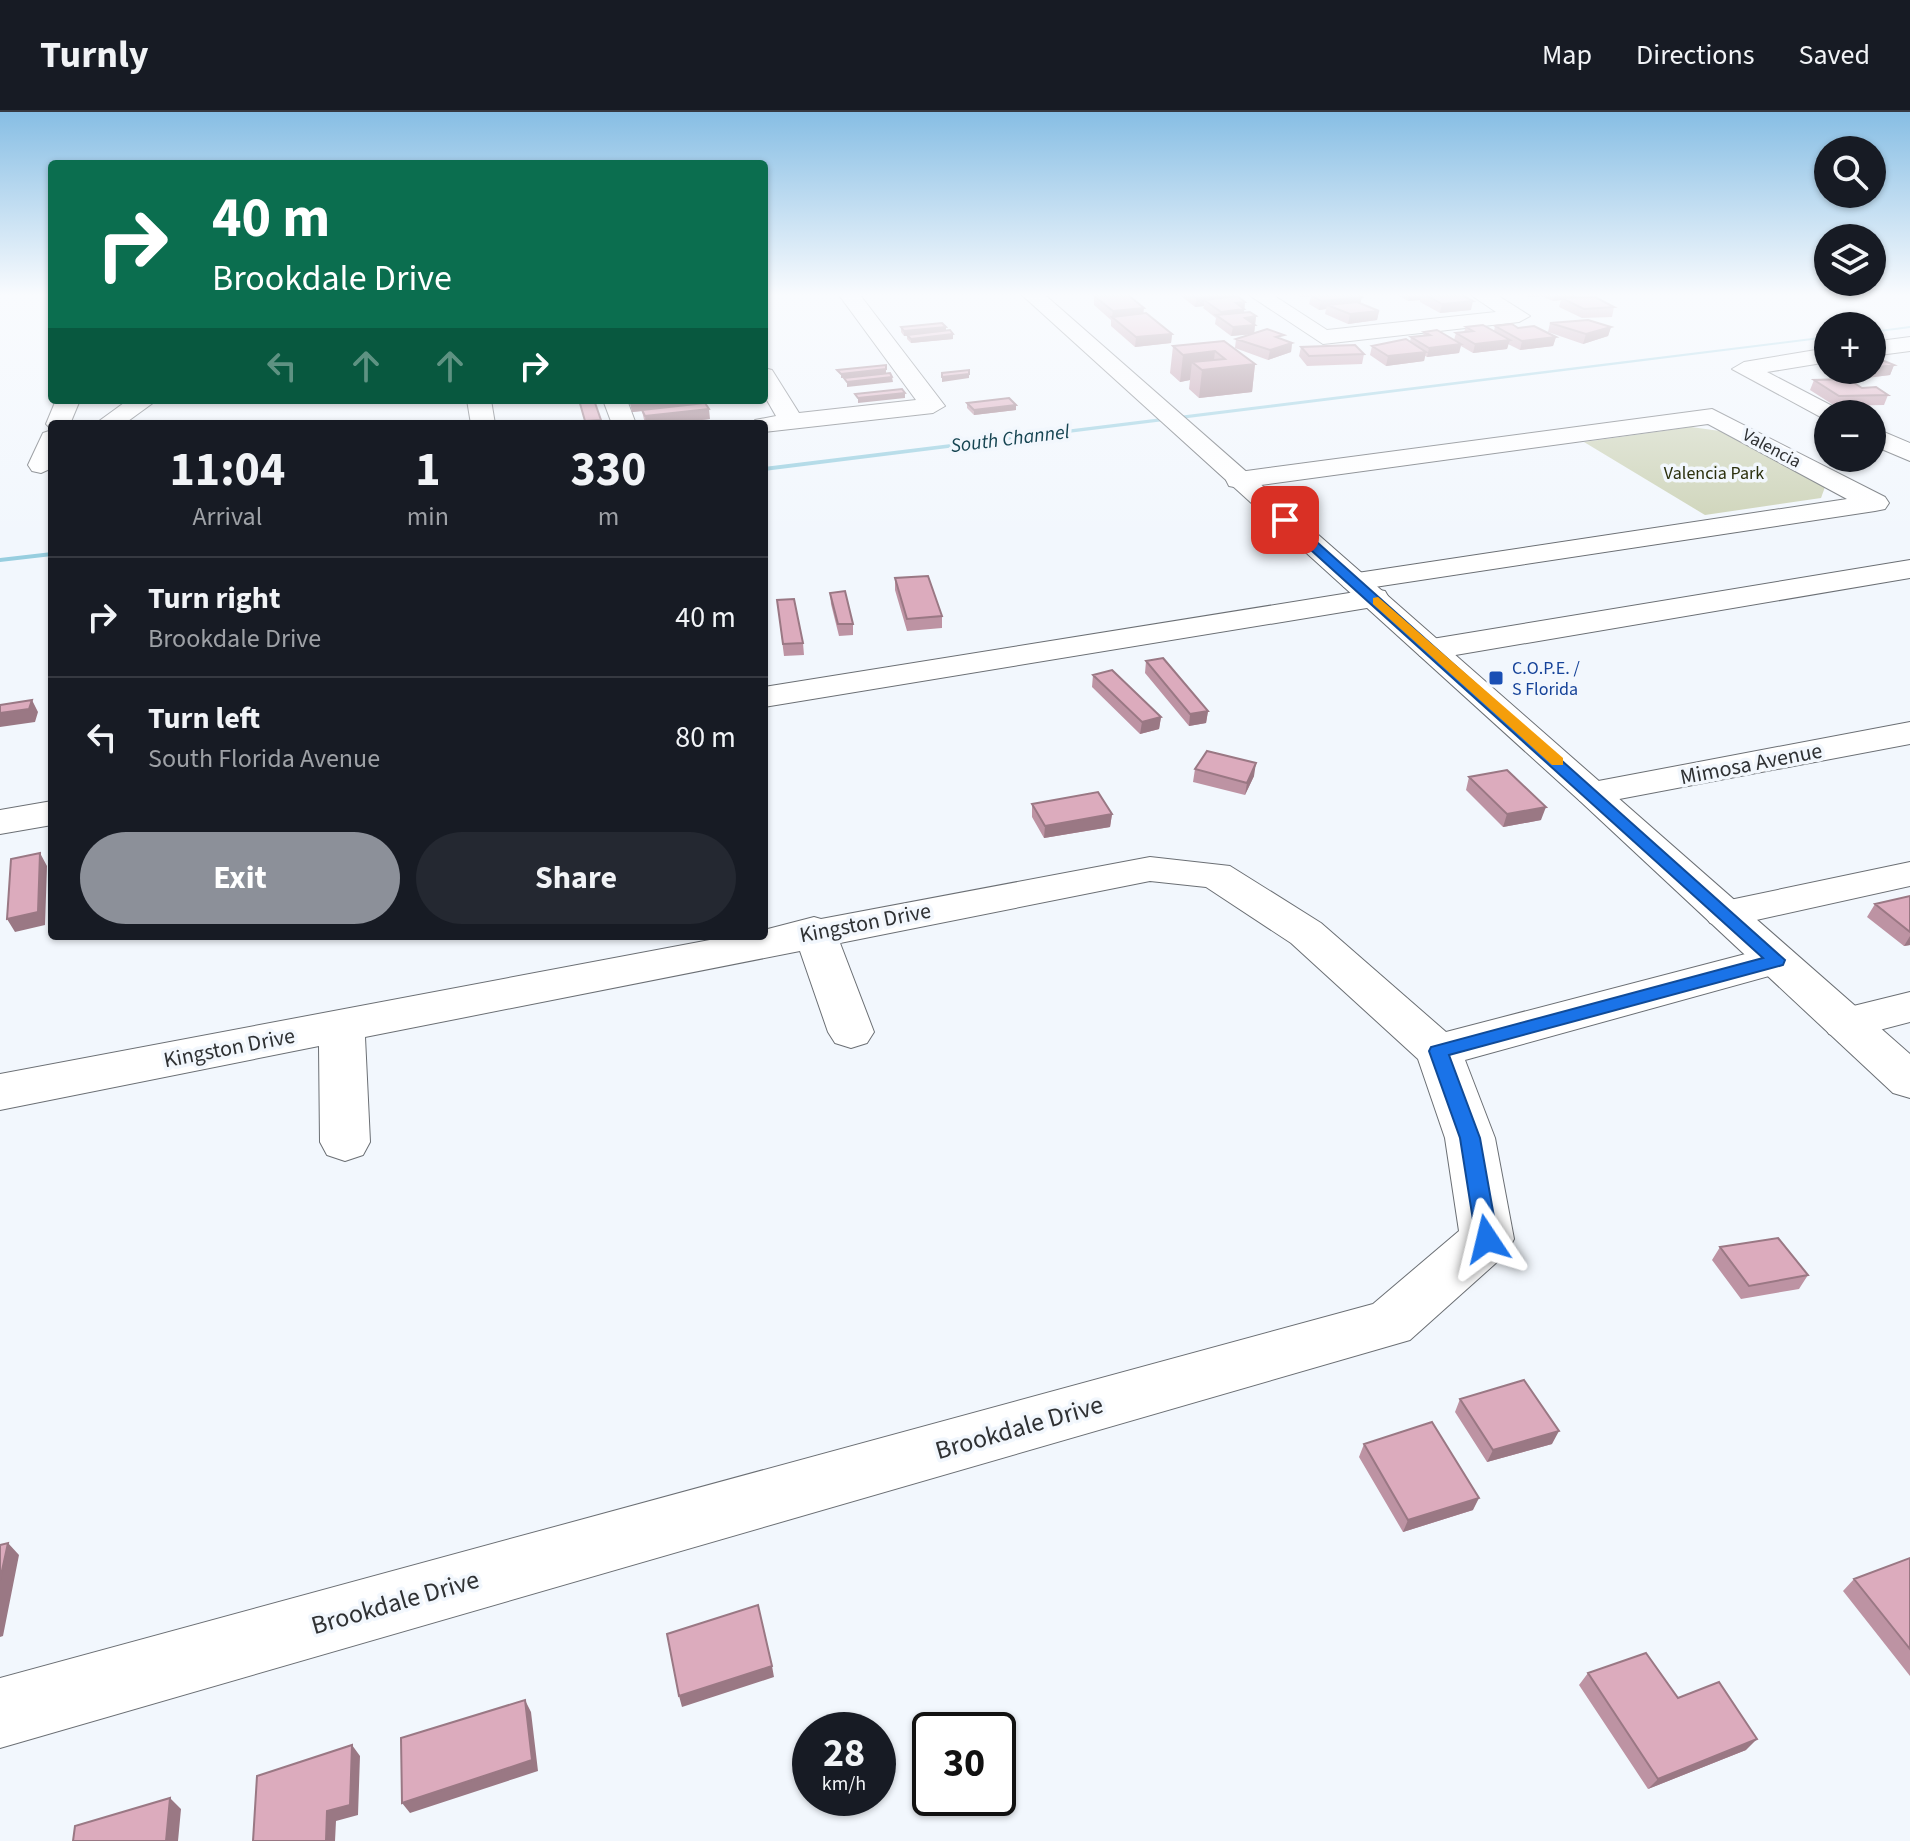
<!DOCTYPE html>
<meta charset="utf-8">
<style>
body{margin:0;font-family:"Source Sans 3",sans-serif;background:#242831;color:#f1f3f6;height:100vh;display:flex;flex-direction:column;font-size:30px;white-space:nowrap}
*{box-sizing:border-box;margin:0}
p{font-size:26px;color:#9ea1a6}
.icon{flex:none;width:44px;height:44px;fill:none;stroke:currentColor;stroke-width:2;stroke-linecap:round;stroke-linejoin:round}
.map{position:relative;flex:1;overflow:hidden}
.drawer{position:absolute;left:48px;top:308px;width:720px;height:520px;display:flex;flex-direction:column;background:#171b24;border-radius:8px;box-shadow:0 2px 6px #0004}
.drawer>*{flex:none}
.banner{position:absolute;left:48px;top:48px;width:720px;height:244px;border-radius:8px;box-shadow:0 2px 6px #0004;background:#0b6e4f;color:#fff;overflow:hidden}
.buttons{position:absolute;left:1814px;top:24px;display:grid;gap:16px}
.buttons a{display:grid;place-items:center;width:72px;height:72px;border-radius:50%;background:#171b24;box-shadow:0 2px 6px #0004;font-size:40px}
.speed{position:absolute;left:792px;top:1600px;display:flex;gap:16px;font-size:40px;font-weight:700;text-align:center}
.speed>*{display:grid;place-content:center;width:104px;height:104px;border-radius:50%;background:#171b24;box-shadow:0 2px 6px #0004;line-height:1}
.speed small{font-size:20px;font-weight:400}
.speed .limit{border:4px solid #111;border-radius:12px;background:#fff;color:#111}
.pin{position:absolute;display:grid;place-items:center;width:68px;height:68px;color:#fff;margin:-34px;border-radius:16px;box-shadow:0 4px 12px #0006}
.me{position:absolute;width:88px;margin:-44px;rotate:350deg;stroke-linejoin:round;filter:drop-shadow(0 0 6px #0008)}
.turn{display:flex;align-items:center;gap:28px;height:168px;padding:0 32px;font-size:36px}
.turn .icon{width:104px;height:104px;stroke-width:2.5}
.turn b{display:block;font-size:56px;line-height:68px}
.lanes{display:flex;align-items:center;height:76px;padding:0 32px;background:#0003;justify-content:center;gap:40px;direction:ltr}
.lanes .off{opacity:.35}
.eta{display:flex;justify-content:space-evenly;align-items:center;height:136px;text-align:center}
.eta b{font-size:48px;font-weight:700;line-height:56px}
.action{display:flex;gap:16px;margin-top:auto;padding:16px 32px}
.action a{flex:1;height:92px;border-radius:48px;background:#8c9099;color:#fff;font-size:32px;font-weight:700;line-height:92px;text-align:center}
.action a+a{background:#242831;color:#f1f3f6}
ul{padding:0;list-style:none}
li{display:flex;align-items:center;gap:24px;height:120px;padding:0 32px;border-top:2px solid #363941}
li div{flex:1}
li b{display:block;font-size:30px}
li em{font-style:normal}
header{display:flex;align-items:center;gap:48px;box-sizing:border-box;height:112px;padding:0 40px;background:#171b24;border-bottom:2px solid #363941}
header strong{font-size:38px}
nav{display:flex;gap:44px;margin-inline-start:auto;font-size:28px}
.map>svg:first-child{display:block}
</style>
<header>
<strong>Turnly</strong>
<nav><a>Map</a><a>Directions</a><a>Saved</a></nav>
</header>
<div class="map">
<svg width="1910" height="1729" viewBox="0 0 1910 1729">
<rect width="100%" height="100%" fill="#f2f7fd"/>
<path fill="#cdd3b7" d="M1691,315L1720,319L1825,375L1821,386L1705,403L1584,330Z"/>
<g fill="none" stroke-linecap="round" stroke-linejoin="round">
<path fill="#97cedf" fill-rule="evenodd" d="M1910,214V216L1872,221V219Z
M1828,224V226L764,359V355Z
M52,440V444L0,450V446Z"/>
<defs>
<path id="minor" d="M839,183H860L945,294L933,301L764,320V312H752L755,308L776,304L764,283V256L772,258L799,301L916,288Z
M1249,183H1273L1327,218L1496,200L1471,183H1497L1530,204L1519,210L1323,232Z
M1910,225V239L1872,244V230Z
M1828,236V250L1767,260L1838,297L1841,302H1828V309L1732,257L1744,250Z
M56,288H80L70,312H52V318L46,312Z
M128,288H157L124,312H95Z
M467,288H491L495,312H471Z
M603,288H627L636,312H612Z
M1712,297L1885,385L1889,391L1885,397L1875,399L1355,478L1344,475L1340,469L1344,463L1847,387L1708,312L1239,376L1229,374L1226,368L1229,362L1239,360Z
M1872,315L1910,331V349L1872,333Z
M52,318V356L41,361L32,359L28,353L43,321Z
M1910,448V466L1432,547L1420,544L1416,537L1420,530L1432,527Z
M1374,477L1385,479L1389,486L1385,493L764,595V575Z
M1910,610V632L1593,692L1580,689L1574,681L1580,673L1593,670Z
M52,689V713L0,722V698Z
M1150,745L1230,754L1321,811L1446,920L1776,834L1791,838L1798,848L1791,858L1465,948L1495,1026L1514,1127L1506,1142L1410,1228L0,1636V1566L1373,1192L1459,1119L1445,1026L1418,947L1291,831L1206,775L1150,769L840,831L874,920L867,931L851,936L835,931L828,920L800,839L365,925L370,1030L363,1043L345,1049L327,1043L320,1030L319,934L0,998V962L731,824H764V818L814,805L821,807Z
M1910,750V774L1725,815L1710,811L1704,802L1710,793L1725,789Z
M1910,880V910L1845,927L1829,922L1822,911L1829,900Z"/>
<path id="major" d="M1022,183H1045L1910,942V986L1893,981L1580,689Z"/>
</defs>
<use href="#minor" stroke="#6b6f74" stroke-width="2"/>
<use href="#major" stroke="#6b6f74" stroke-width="2"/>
<use href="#minor" fill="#fff" fill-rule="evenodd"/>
<use href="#major" fill="#fff" fill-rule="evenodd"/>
</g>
<path fill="#bd93a3" d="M1180,183H1234V185L1245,190L1244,200L1256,204L1254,222L1292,231L1291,240L1268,248L1235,236L1236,227L1251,222L1231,224L1215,212L1216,206L1203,196L1204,194L1195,195Z
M1297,183H1359L1361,191L1379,199L1377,208L1348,212L1325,202L1326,197L1319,198L1309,192L1311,184L1300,185Z
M1398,183H1449L1471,198L1440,201L1420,190V188L1408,189Z
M1524,183H1576L1575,186L1614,195L1612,205L1582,206L1559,195L1561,188L1553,189L1541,184L1529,185Z
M1094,184L1144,202L1172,222L1171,231L1135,235L1111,214V208L1094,193Z
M1550,211L1611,215L1608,224L1583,232L1548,220Z
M1495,214L1518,216L1556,225L1553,234L1520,238L1508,232L1507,237L1473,241L1461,234L1459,241L1427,245L1425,244L1424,249L1386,254L1370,243L1372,234L1410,230L1411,225L1423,224L1424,220L1454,228L1456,221L1464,220L1466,215L1494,219Z
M901,215H946V219L953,227L911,231L907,227V224H904L901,220Z
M1224,229L1255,252L1252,280L1199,286L1189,277L1190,268L1180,270L1170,261L1173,234Z
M1301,235L1364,242L1362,252L1307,254L1299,244Z
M1828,248V258H1872L1894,253L1890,263L1851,268L1862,276L1888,283L1884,293L1835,294L1810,278L1814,268L1846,267L1824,257Z
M629,288H691V292L710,307L669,312H645L642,299L632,300Z
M967,291L1016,293V298L974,303L967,296Z
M895,466L942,504V516L907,519L895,478Z
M830,481L853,512V523L839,524L831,492Z
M777,488L803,531L804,543L784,544Z
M1146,549L1208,599L1206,611L1189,614L1145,561Z
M1093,563L1161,605L1159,617L1140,622L1092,575Z
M1195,657L1254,664L1245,683L1193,670Z
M1469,665L1541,708L1503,715L1466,678Z
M1032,692L1112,702L1110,715L1044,726L1032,705Z
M1910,784V833L1904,834L1867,805L1875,792Z
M1720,1135L1808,1163L1799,1177L1741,1187L1712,1148Z
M1460,1287L1552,1332L1487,1350L1455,1300Z
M1364,1332L1473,1398L1403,1420L1359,1345Z
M1910,1446V1564L1843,1479L1854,1467Z
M1588,1561L1746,1638L1648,1677L1579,1573Z"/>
<path fill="#9a7884" d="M1225,183H1234L1233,191L1204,188V194L1195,195L1196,186Z
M1409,183H1421L1420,188L1408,189Z
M1555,183H1576L1575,187L1561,186V188L1553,189Z
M1362,185L1360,194L1327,193L1326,197L1319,198L1321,189Z
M1473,189L1471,198L1440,201L1442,192Z
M1245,190L1243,207L1220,206L1221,200L1236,191Z
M1144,196L1143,205H1112L1113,199Z
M1379,199L1377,208L1348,212L1350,202Z
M1256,204L1254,222L1231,224L1233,215L1245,206Z
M946,215V220L904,224V219Z
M1611,215L1608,224L1583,232L1586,222Z
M953,222V227L911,231V227Z
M1172,222L1171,231L1135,235L1136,225Z
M1556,225L1553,234L1520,238L1522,229Z
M1510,228L1507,237L1473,241L1475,232Z
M1292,231L1291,240L1268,248L1270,238Z
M1461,232L1459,241L1427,245L1429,236Z
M1215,239L1213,257L1255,252L1252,280L1199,286L1202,258L1192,250L1190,268L1180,270L1183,243Z
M1426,240L1424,249L1386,254L1388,244Z
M1894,253L1890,263L1849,268L1853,259L1872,258V256Z
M886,257V262L841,266V262Z
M969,262V266L942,270V265Z
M892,265L893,270L847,275V270Z
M905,281V286L858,291V286Z
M648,288H691V294L632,300L630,290Z
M1016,293V298L974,303V298Z
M709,297L710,307L669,312H646L645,304Z
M601,308V312H586L585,309Z
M32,588L38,600L35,610L0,615V601Z
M1208,599L1206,611L1189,614L1190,602Z
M1161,605L1159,617L1140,622L1142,610Z
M1256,651L1254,664L1245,683L1247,671Z
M1546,695L1541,708L1503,715L1507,702Z
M1112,702L1110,715L1044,726L1045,714Z
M40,741L47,754L45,813L15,820L7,807Z
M1910,824V833L1904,834Z
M1559,1319L1552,1332L1487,1350L1493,1338Z
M1479,1386L1473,1398L1403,1420L1408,1408Z
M8,1431L19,1443L3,1524L0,1525V1468Z
M772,1554L774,1565L682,1595L679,1584Z
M525,1588L531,1600L538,1659L410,1701L402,1691Z
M1757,1627L1746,1638L1648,1677L1658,1667Z
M352,1633L360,1644L358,1703L336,1709L335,1729H326L327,1699Z
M170,1686L181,1697L178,1729H166Z"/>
<path fill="#dcabbd" stroke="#9a7884" stroke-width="2" d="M1101,183H1128L1144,196L1113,199L1094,184Z
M1192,183H1225L1196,186Z
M1311,183H1359L1362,185L1321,189Z
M1426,183H1462L1473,189L1442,192Z
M1237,184L1245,190L1236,191L1244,197L1221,200L1204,188Z
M1595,185L1614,195L1584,197L1561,186Z
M1357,190L1379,199L1350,202L1327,193Z
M1250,200L1256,204L1245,206L1255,213L1233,215L1216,203Z
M1146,201L1172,222L1136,225L1112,205Z
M1588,208L1611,215L1586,222L1550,211Z
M942,211L946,215L904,219L901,215Z
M1512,212L1518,216L1534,214L1556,225L1522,229L1495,214Z
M1483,213L1510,228L1475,232L1456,221L1473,219L1466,215Z
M1267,217L1284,223L1276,225L1292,231L1270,238L1236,227Z
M950,218L953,222L911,227L907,223Z
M1437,218L1461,232L1429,236L1411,225L1430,223L1424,220Z
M1406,227L1426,240L1388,244L1372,234Z
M1224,229L1255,252L1202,258L1192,250L1225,247L1215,239L1183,243L1173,234Z
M1355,233L1364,242L1309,244L1301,235Z
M1872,244L1894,253L1872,256Z
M886,253V257L841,262L837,258Z
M969,258V262L942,265V261Z
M890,261L892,265L847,270L844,266Z
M1848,267L1862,276L1876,275L1888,283L1839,284L1814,268Z
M902,277L905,281L858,286L855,282Z
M1009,286L1016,293L974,298L967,291Z
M579,288H594L601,308L585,309Z
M705,291L709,297L645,304L642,298Z
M928,464L942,504L907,507L895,466Z
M845,479L853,512H838L830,481Z
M794,487L803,531L783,532L777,488Z
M1163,546L1208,599L1190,602L1146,549Z
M1112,558L1161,605L1142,610L1093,563Z
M32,588L29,597L0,601V593Z
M1207,639L1256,651L1247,671L1195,657Z
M1507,658L1546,695L1507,702L1469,665Z
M1098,680L1112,702L1045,714L1032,692Z
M40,741L38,800L7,807L11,747Z
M1910,784V820L1875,792Z
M1778,1126L1808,1163L1749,1174L1720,1135Z
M1524,1268L1559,1319L1493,1338L1460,1287Z
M1432,1310L1479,1386L1408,1408L1364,1332Z
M8,1431L0,1468V1433Z
M1910,1446V1537L1854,1467Z
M758,1493L772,1554L679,1584L667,1522Z
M1646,1541L1678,1586L1719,1570L1757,1627L1658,1667L1588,1561Z
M525,1588L532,1648L402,1691L401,1626Z
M352,1633L350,1693L327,1699L326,1729H253L257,1664Z
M170,1686L166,1729H73L75,1714Z"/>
<linearGradient id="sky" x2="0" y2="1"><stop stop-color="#87bee4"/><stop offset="0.43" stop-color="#f9fbfe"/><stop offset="1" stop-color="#f9fbfe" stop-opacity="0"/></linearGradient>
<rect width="1910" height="425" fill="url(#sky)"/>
<path fill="#1a73e8" stroke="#114b97" stroke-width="2" d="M1281,406H1290L1785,848L1783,853L1449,943L1480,1026L1498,1127L1495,1133H1479L1476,1127L1460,1026L1429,939L1431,935L1763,846L1281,411Z"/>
<path fill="#f59e0b" d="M1378,485L1563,646V653H1552L1373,492V486Z"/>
<rect fill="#1a4fb4" stroke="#f2f7fd" stroke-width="3" x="1488" y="558" width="16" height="16" rx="4"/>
<g text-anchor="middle" stroke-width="7" stroke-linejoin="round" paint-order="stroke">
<g font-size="18" fill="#2f3133" stroke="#f2f7fd">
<text transform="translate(1772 336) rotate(28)" y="6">Valencia</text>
</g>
<g font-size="18" fill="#2b300d" stroke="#f2f7fd">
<text x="1714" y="367">Valencia Park</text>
</g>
<g font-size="18" fill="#164399" stroke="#f2f7fd" text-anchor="start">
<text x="1512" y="562">C.O.P.E. /<tspan x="1512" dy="21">S Florida</tspan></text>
</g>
<g font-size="20" font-style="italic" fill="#164552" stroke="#f2f7fd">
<text transform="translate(1010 326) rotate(-7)" y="7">South Channel</text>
</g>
<g font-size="22" fill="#2f3133" stroke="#f2f7fd">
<text transform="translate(1751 651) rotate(-11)" y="8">Mimosa Avenue</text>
<text transform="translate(865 810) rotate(-11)" y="8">Kingston Drive</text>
<text transform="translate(229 935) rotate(-11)" y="8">Kingston Drive</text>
</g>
<g font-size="26" fill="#2f3133" stroke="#f2f7fd">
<text transform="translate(1019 1315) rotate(-16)" y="9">Brookdale Drive</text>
<text transform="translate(395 1490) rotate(-16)" y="9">Brookdale Drive</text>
</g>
</g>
</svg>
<div class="buttons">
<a><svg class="icon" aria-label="search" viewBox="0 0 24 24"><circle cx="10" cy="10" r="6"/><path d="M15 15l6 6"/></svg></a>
<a><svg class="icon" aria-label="layers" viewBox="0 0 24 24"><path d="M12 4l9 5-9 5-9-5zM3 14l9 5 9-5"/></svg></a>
<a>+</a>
<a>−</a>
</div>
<div class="speed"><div>28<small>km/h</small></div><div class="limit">30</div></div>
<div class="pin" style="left:1285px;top:408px;background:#d93025"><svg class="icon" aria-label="arrive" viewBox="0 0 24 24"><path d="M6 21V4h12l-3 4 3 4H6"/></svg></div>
<svg class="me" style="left:1487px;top:1127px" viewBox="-20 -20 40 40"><path d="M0-17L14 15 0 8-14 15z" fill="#1a73e8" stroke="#fff" stroke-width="4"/></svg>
<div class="banner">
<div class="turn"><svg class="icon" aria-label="right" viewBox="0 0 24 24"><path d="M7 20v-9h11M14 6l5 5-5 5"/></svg><div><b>40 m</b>Brookdale Drive</div></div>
<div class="lanes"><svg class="icon off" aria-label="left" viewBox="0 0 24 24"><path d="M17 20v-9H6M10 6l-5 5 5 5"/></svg><svg class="icon off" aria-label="ahead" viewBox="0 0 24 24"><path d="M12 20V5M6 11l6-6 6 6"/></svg><svg class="icon off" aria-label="ahead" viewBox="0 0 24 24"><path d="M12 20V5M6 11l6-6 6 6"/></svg><svg class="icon" aria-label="right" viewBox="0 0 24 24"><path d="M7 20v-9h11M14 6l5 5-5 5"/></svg></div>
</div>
<section class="drawer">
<div class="eta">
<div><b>11:04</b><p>Arrival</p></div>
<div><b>1</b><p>min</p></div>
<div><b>330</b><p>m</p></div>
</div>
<ul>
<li><svg class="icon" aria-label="right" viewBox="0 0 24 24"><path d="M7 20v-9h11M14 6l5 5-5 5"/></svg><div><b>Turn right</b><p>Brookdale Drive</p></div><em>40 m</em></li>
<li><svg class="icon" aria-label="left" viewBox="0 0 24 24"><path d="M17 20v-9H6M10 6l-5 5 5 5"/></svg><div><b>Turn left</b><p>South Florida Avenue</p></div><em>80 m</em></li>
</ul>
<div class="action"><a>Exit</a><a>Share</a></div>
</section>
</div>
